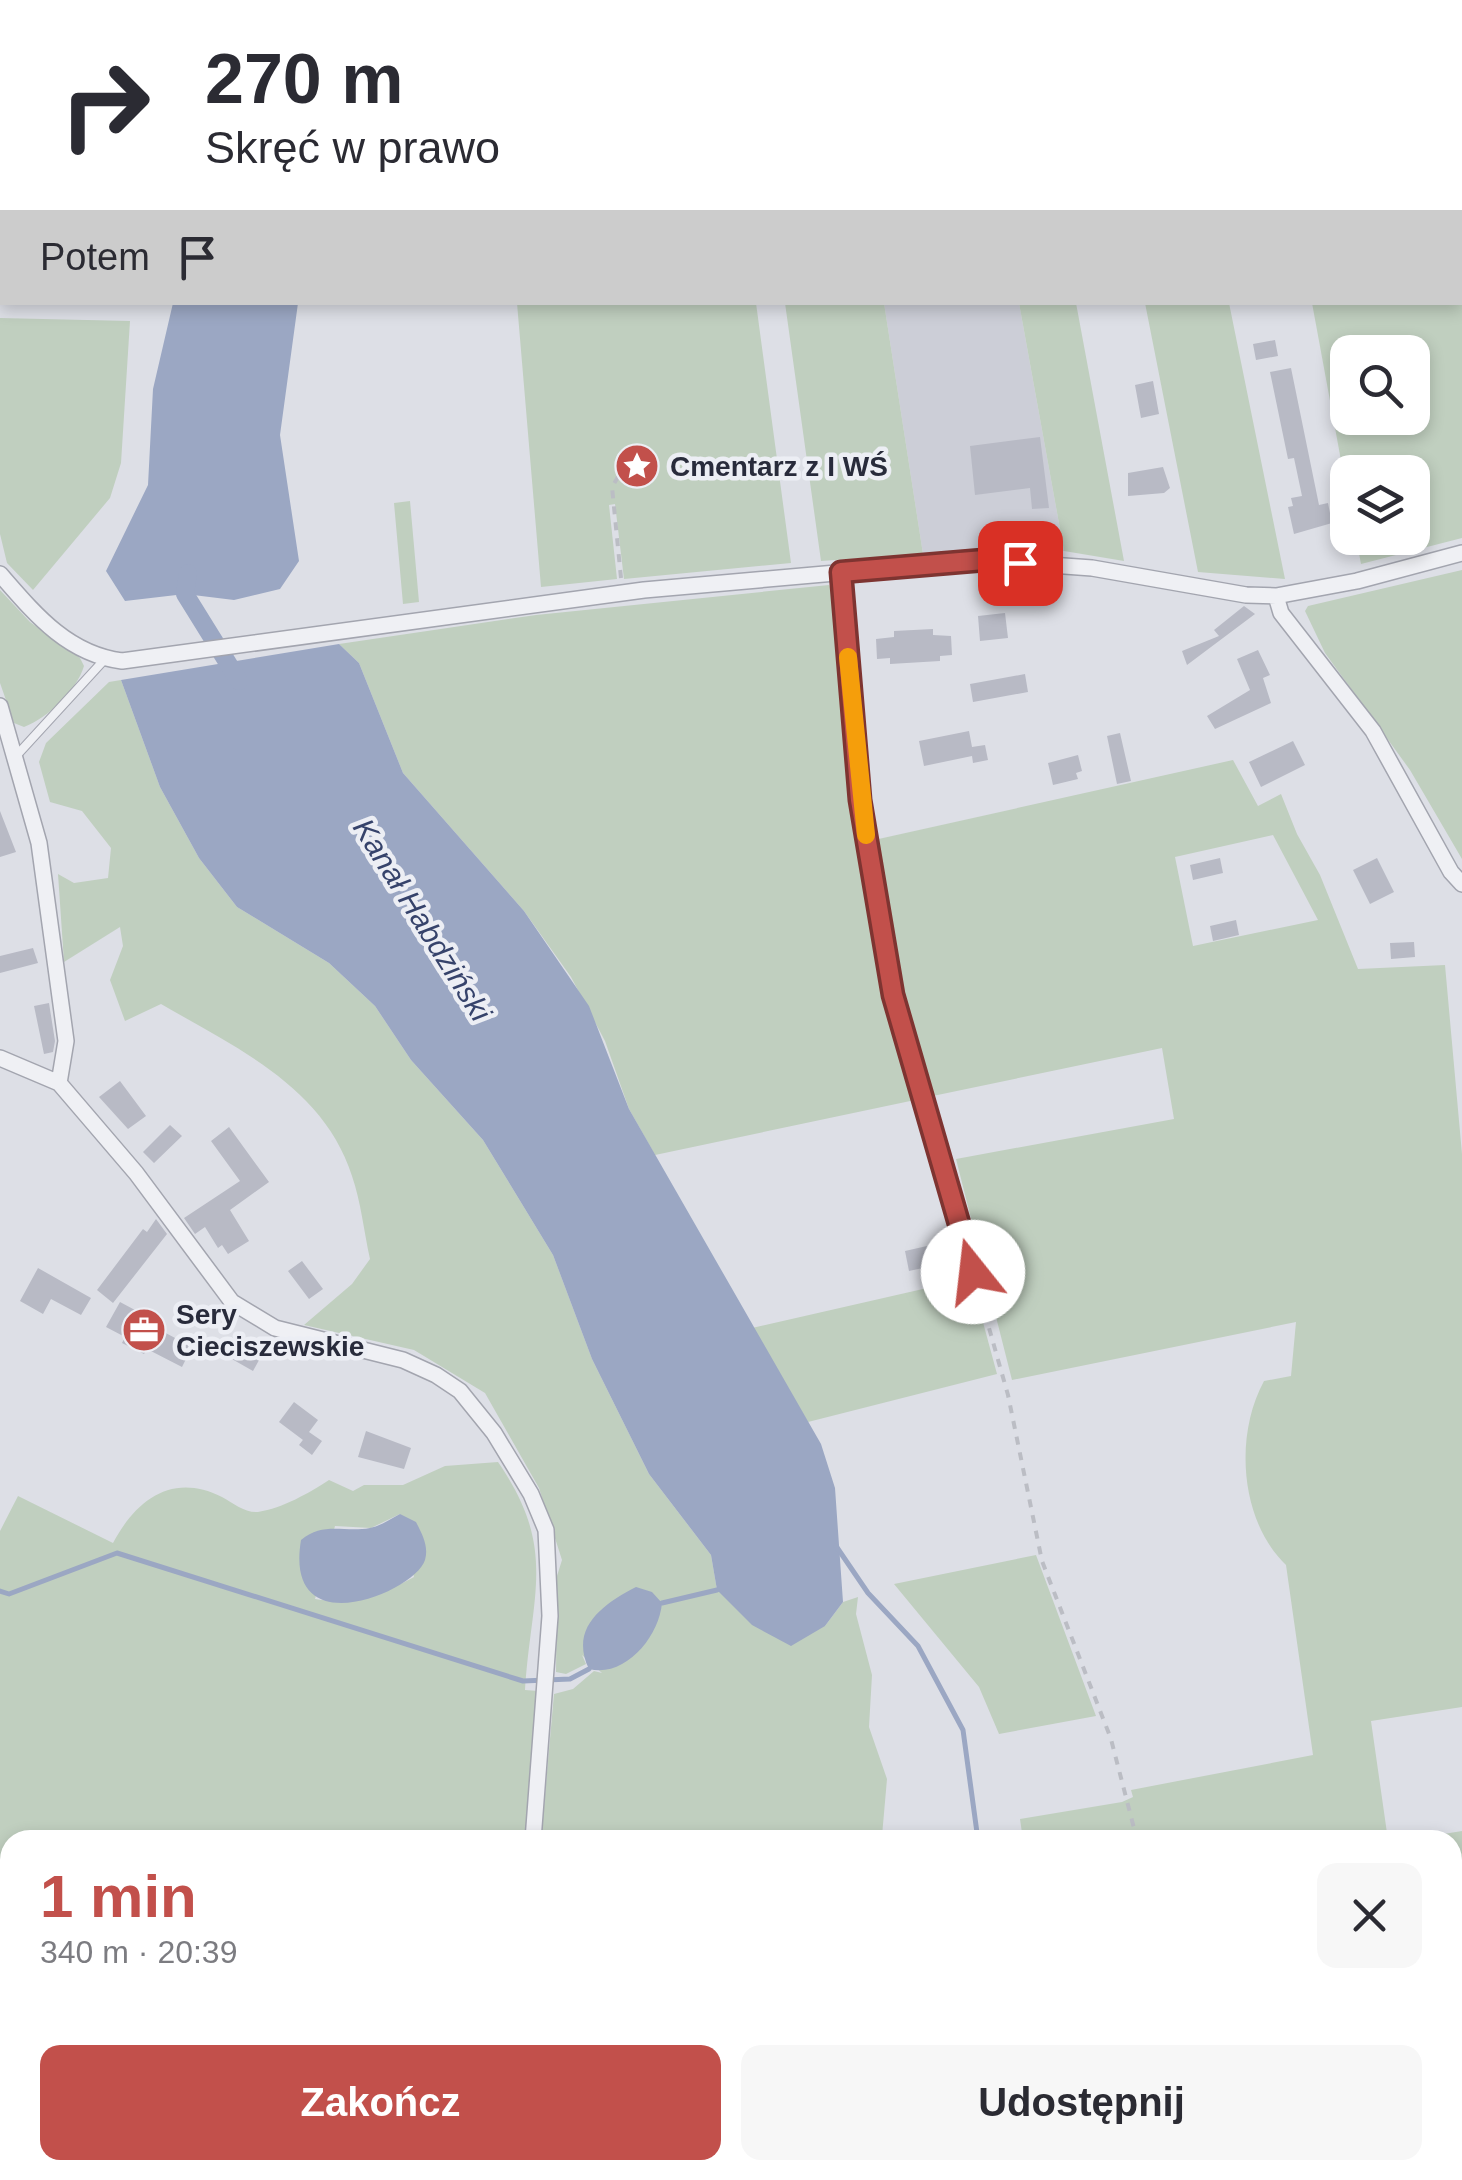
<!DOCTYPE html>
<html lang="pl">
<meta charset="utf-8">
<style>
body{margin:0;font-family:Arial,sans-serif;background:#f7f7f7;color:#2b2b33;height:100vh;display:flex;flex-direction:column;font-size:38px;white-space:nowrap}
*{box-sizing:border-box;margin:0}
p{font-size:32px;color:#7c7c81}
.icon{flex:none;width:55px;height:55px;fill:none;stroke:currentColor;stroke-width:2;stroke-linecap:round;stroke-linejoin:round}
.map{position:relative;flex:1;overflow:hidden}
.drawer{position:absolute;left:0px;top:1830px;width:1462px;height:350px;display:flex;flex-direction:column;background:#fff;border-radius:30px 30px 0 0;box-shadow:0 5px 15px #0003}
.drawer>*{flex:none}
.top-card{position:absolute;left:0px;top:0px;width:1462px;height:305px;box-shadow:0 5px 15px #0003;background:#fff;color:#2b2b33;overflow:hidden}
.controls{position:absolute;left:1330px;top:335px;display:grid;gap:20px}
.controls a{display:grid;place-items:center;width:100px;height:100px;border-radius:20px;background:#fff;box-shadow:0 5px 15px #0003;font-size:50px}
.pin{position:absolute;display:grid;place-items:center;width:85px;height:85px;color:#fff;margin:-42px;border-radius:20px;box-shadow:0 5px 15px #0006}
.me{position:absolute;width:110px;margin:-55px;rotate:344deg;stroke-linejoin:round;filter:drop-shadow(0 0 8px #0008)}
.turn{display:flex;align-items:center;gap:35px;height:210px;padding:0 40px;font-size:45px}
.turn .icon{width:130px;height:130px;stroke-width:2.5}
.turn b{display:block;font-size:70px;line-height:85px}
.then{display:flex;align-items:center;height:95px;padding:0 40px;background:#0003;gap:20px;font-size:38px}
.round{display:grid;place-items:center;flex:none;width:105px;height:105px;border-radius:20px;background:#f7f7f7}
.overview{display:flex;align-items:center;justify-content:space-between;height:170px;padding:0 40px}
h1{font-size:60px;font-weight:800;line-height:75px;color:#c2504b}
.cta{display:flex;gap:20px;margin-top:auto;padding:20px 40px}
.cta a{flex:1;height:115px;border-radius:20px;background:#c2504b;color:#fff;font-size:40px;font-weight:800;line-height:115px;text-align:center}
.cta a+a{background:#f7f7f7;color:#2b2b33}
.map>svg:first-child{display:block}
</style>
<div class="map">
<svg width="1462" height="2180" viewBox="0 0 1462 2180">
<rect width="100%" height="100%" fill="#dddfe6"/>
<path fill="#ccced7" d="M884,303H1019L1064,551L987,548L923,554Z"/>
<path fill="#c0cfbf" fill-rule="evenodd" d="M491,0H716L717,2H492Z
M956,0H1462V538L1361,564L1356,538H1412V472H1348L1347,493L1312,303L1460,302V2H948ZM1348,352H1412V418H1348Z
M517,303H756L791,563L624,579L615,504L609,505L617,579L541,587Z
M785,303H884L923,554L821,561Z
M1019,303H1076L1124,561L1064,551Z
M1145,303H1229L1285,579L1198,572Z
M0,318L130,321L121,463L110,498L33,590L7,563L0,534Z
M410,501L419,602L403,604L394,503Z
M1462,570V859L1410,770L1325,653L1305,611L1308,606Z
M829,585L838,603L857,842L889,1001L915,1100L655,1155L629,1109L605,1041L571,977L524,911L403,773L359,663L339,644L536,615Z
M0,590L30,622L80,658L84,666C77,690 48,718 24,727L14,723L0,683Z
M121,680L160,787L199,858L237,907L329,963L375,1006L411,1060L483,1140L553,1255L592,1359L649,1474L711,1555L717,1590L825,1626L843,1602L858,1597L856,1614L872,1675L869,1727L887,1779L882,1836L869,1840H541L554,1694L573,1689L594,1671L602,1673L582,1655L586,1664L566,1674L556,1672L557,1576L562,1560L539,1488L485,1393L414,1350L304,1325L352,1284L370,1259C364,1232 361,1202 352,1176C324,1087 235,1047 161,1004L125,1021L110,980L123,946L120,927L64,962L58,874L74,883L108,878L111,848L82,811L50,802L39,762L46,743L109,682Z
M1233,760L1258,806L1281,794L1297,834L1320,875L1358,969L1445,965L1462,1154V1707L1371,1721L1388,1840H1023L1020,1819L1122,1802L1133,1797L1131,1790L1313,1755L1286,1565C1240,1521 1234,1436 1264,1381L1291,1376L1296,1322L1012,1380L956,1159L1174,1119L1162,1048L928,1097L905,1010L874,840ZM1273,835L1318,920L1193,946L1175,857Z
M971,1278L997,1374L808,1422L752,1328Z
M498,1462C558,1549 531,1594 525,1690L538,1691L527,1840H10V2170H425L429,2180H0V1531L18,1496L113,1543C136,1500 172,1472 222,1497C233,1503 245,1513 258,1512C283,1508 309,1493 329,1480L353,1491L364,1485H403L445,1466ZM400,1514L414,1577C383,1594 350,1605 315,1599L335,1526L371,1528Z
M1036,1555L1096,1716L999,1734L979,1687L894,1584Z
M1462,1831V1932L1453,1934L1452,1840H1407Z
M1462,1992V2044L1453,2045V1994Z
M547,2170H624L628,2180H550Z
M1141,2170H1225L1230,2180H1146Z"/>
<path fill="#9ba7c3" d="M173,303H298L280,435L299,561L280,589L234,600L185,594L125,601L106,571L148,485L153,389Z
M339,644L359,663L403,773L524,911L589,1006L629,1109L821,1444L835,1488L843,1602L825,1626L791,1646L752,1625L717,1590L711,1555L649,1474L592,1359L553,1255L483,1140L411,1060L375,1006L329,963L237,907L199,858L160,787L121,680Z
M400,1514L416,1522C422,1534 429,1546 425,1560C416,1591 283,1648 301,1540C324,1521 344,1533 370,1528C380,1526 391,1519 400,1514Z
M636,1587L652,1592L662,1603C659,1637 625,1678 589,1669C569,1628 603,1604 636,1587Z
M1264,2170H1317L1315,2180H1267Z"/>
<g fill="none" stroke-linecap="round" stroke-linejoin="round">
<path stroke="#9ba7c3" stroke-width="5" d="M836,1546L868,1593L918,1646L963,1730L978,1840
M0,1591L9,1594L117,1553L523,1681L570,1679L589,1669
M662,1603L717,1590"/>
<path stroke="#9ba7c3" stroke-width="18" d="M188,573L185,594L239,681"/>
</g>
<path fill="#b8bac5" d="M1275,340L1278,356L1256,360L1253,344Z
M1291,368L1319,505L1328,503L1332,523L1294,534L1288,507L1293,506L1291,498L1302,496L1294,458L1288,459L1270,372Z
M1153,381L1159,414L1141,418L1135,385Z
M1040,437L1049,508L1032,509L1030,488L975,495L970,446Z
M1163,467L1170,488L1164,493L1128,496V473Z
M1244,606L1255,614L1187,665L1182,651L1219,636L1214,630Z
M1005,613L1008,638L980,641L978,616Z
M933,629V635L951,636L952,655L940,656V661L890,664V658L877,659L876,639L894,637V631Z
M1258,650L1270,675L1263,678L1271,703L1215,729L1207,716L1250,690L1237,659Z
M1025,674L1028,692L973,702L970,684Z
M969,731L972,747L985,745L988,760L973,763L972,756L924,766L919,741Z
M1120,733L1131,781L1117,784L1107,736Z
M1293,741L1305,765L1261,787L1249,762Z
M1078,755L1082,771L1076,773L1078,779L1053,785L1048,763Z
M0,811L16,852L0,857Z
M1220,858L1223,873L1193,880L1190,865Z
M1377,858L1394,892L1370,904L1353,870Z
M1236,920L1239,935L1213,941L1210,926Z
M1414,942L1415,957L1391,959L1390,943Z
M33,948L38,963L0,973V956Z
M49,1003L55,1041L53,1052L44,1054L34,1006Z
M120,1081L146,1116L128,1129L99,1097Z
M170,1125L182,1136L154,1163L143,1152Z
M229,1127L269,1182L230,1210L249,1241L228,1254L222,1245L218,1248L205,1227L195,1234L184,1218L240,1181L211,1141Z
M156,1219L167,1234L113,1303L97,1290L143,1229L147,1232Z
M927,1246L932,1266L909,1271L905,1251Z
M302,1261L323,1289L309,1299L288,1271Z
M38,1268L91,1298L81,1315L51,1299L43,1314L20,1301Z
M120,1302L148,1317L145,1322L192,1347L182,1367L147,1349L144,1354L122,1343L125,1337L106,1327Z
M234,1335L264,1351L253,1371L223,1354Z
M294,1402L318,1420L303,1440L279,1422Z
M366,1431L411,1448L404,1469L358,1457Z
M309,1432L322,1441L312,1455L299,1445Z"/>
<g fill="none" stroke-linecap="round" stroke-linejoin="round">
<defs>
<path id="lane" d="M841,572L860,800L893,995L973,1272
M17,755L105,659"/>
<path id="street" d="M0,574C34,613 67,654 122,661L644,590L983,560L1092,568L1246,595L1276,596L1357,581L1462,553
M1276,596L1281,613L1373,731L1451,872L1462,884
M0,706L39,843L66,1041L59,1083
M0,1058L59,1083L136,1173L232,1302L275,1328L403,1360L436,1375L460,1391L494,1433L531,1494L546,1530L550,1616L533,1840
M271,2180L294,2170"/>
</defs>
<use href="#lane" stroke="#a3a5af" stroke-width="10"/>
<use href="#street" stroke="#a3a5af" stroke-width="18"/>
<path stroke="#bbbdc4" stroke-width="4" stroke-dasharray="8 8" stroke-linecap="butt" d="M621,578L612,487L618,477L631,475
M976,1282L1008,1395L1042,1561L1111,1739L1137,1840"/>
<use href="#lane" stroke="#eff0f4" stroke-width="8"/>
<use href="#street" stroke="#eff0f4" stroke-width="15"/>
</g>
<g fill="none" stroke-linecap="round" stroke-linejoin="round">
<defs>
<path id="route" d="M973,1272L893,995L860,800L841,572L984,560L1020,563"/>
</defs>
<use href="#route" stroke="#7e3431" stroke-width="25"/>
<use href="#route" stroke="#c2504b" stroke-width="18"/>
<path stroke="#f59e0b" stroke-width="18" d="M848,657L866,835"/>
</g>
<defs>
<symbol id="sight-disc" viewBox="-11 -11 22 22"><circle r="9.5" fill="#c2504b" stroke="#eceef4"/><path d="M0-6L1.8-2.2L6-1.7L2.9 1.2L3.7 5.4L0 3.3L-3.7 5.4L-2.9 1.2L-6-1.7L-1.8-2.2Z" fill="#fff"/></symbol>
<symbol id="office-disc" viewBox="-11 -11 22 22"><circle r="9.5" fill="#c2504b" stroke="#eceef4"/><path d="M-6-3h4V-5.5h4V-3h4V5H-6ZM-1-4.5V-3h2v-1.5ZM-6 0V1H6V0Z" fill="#fff"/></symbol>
</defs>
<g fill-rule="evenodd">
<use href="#sight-disc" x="612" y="441" width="50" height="50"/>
<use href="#office-disc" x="119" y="1305" width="50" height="50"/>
</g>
<g text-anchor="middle" stroke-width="9" stroke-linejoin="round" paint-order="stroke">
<g font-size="28" font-weight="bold" fill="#282b3b" stroke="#eceef4" text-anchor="start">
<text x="670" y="476">Cmentarz z I WŚ</text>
<text x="176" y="1324">Sery<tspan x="176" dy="32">Cieciszewskie</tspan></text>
</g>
<g font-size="30" font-style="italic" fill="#36436b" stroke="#eceef4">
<text transform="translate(422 920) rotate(58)" y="10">Kanał Habdziński</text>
</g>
</g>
</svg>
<div class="controls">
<a><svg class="icon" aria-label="search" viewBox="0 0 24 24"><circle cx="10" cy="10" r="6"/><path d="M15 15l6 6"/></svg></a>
<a><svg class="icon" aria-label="layers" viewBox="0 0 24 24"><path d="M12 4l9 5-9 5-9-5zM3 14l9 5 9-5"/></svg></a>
</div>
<div class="pin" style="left:1020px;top:563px;background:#d93025"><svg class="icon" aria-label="arrive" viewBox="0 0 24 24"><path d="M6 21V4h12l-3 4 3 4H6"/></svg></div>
<svg class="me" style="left:973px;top:1272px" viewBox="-20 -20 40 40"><circle r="19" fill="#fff"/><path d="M0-13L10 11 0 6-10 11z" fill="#c2504b"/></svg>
<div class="top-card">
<div class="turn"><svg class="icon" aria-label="right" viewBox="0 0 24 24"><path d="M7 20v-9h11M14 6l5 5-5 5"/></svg><div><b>270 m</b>Skręć w prawo</div></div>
<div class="then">Potem<svg class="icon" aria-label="arrive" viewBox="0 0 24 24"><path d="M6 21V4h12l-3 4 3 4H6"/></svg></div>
</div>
<section class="drawer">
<div class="overview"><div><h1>1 min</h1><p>340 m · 20:39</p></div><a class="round"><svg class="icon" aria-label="close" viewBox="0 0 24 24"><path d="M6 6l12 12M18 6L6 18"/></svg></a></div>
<div class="cta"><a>Zakończ</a><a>Udostępnij</a></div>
</section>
</div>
